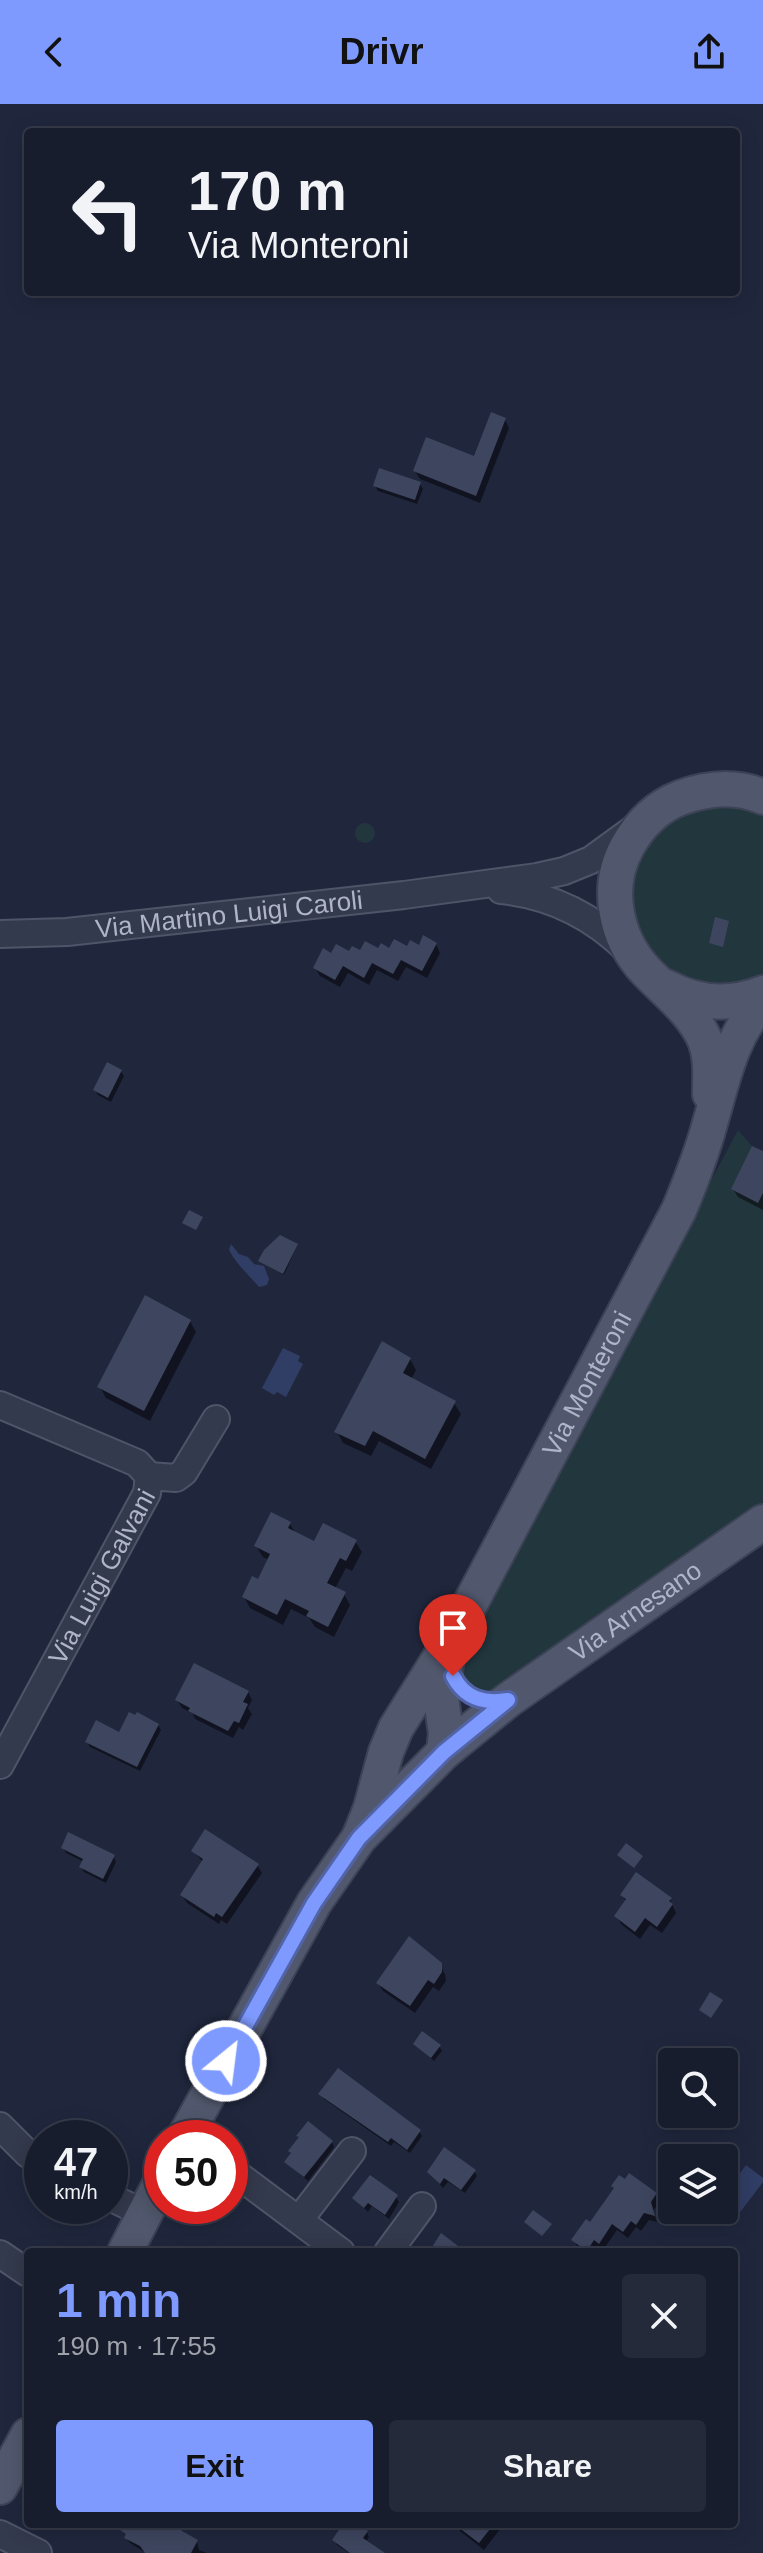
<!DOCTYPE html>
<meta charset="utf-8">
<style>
body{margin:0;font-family:Helvetica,sans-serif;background:#252a3a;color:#f1f3f6;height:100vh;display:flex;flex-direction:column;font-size:30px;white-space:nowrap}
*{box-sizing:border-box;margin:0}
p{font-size:26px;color:#9fa2aa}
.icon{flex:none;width:44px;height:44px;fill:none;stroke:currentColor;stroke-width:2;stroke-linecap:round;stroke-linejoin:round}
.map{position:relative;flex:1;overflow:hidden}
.drawer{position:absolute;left:24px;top:2144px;width:714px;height:280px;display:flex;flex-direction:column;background:#181d2e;border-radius:8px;box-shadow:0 4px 20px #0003,0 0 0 2px #363b4a}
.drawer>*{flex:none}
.banner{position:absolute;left:24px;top:24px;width:716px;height:168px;border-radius:8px;box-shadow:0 4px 20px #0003,0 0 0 2px #363b4a;background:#181d2e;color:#f1f3f6;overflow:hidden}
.controls{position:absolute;left:658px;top:1944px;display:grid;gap:16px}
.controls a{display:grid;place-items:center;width:80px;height:80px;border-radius:8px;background:#181d2e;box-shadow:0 4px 20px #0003,0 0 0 2px #363b4a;font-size:40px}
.speed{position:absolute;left:24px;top:2016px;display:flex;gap:16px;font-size:40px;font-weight:700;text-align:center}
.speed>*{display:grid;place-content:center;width:104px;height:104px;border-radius:50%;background:#181d2e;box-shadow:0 4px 20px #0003,0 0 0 2px #363b4a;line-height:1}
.speed small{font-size:20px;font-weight:400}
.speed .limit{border:12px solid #d22;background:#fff;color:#111}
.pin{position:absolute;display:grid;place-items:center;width:68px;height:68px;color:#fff;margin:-82px -34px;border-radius:50% 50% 50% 0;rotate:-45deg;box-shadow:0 0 8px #0007}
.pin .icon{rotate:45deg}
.me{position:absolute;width:88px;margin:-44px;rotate:29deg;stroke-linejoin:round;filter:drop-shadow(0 0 6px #0008)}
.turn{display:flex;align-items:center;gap:28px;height:168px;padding:0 32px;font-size:36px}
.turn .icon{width:104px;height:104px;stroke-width:2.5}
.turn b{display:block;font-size:56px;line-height:68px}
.round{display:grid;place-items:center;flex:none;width:84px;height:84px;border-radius:8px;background:#252a3a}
.summary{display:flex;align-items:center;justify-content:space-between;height:136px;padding:0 32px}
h1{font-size:48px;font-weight:700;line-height:60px;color:#7e9aff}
.action{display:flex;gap:16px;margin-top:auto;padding:16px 32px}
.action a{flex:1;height:92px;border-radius:8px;background:#7e9aff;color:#111;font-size:32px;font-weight:700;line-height:92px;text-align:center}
.action a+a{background:#252a3a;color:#f1f3f6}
header{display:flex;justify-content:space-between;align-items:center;height:104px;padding:0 32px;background:#7e9aff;color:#111;font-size:36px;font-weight:700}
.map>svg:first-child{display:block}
</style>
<header><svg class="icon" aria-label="back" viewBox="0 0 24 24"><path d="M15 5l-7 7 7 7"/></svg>Drivr<svg class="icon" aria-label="share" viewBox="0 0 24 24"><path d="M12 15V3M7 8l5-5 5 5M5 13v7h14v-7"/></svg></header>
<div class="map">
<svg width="763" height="2449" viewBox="0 0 763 2449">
<rect width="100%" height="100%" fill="#20273d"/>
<path fill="#22363e" d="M707,697L763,706V877L717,887L664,869L631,824L628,769L657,721Z
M355 729a10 10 0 1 1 20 0a10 10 0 1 1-20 0Z
M738,1026L763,1055V1406L491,1591C458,1583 458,1568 465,1539Z"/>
<path fill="#303d64" d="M231,1140L239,1150L248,1153L254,1160L264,1162L269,1175L267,1181L259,1183C248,1170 237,1161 229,1146Z
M283,1244L300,1252L298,1257L303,1260L286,1293L277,1288L274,1291L262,1284Z
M746,2061L763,2074V2078L738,2111L724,2101V2091Z"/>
<path fill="#0007" d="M505,316L509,324L480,399L420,375L415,367L475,355Z
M420,380L423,385L417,400L378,387L375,382Z
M436,840L440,849L427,874L406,863L398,877L377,866L369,881L348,869L340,883L320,872L315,864L332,852Z
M121,967L124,972L111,998L98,991L95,986Z
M763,1049V1106L738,1093L733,1085Z
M297,1142L284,1171L260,1157Z
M190,1217L196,1228L150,1317L106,1294L100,1283Z
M410,1255L416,1266L411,1276L454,1299L461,1310L431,1365L379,1337L371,1352L343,1339L337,1328Z
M290,1420L297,1431L314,1440L355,1437L362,1448L352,1467L346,1464L335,1485L344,1490L350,1501L334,1533L315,1523L309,1514L291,1505L283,1521L250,1504L244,1493L259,1478L269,1456L263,1453L256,1442Z
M248,1588L252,1596L248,1604L252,1610L243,1626L239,1623L233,1634L195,1615L193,1610L182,1604L177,1596Z
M158,1621L161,1626L140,1667L90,1643L87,1638Z
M63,1744L114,1753L116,1758L106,1779L84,1768L81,1763L84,1758L66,1749Z
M193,1747L257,1761L262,1769L227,1820L221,1816L219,1820L187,1799L182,1791L203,1758Z
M622,1791L670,1795L676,1809L662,1829L650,1821L640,1835L621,1820L617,1812L627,1799Z
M440,1861L445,1870L446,1877L439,1887L433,1883L415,1909L383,1887L378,1879Z
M415,1940L439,1942L442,1947L434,1957Z
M321,1990L419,2027L422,2032L410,2049L394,2038L391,2042L324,1995Z
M332,2038L334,2043L308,2077L287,2058L292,2051L290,2047Z
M474,2067L477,2072L465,2089L448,2078L443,2084L429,2068Z
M656,2090L660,2097L653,2107L657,2118L649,2116L641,2127L636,2123L628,2134L617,2126L603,2146L599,2143L595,2148H584L578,2144L574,2136L590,2120Z
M396,2093L399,2098L389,2115L372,2102L368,2108L354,2094Z
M134,2420H174L181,2429L197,2438L199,2446L207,2449H146L130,2439L126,2434Z
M346,2420H355L367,2428L369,2433L366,2438L381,2449H349L337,2441L334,2436Z
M456,2420H504L484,2446L460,2427Z"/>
<path fill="#3e465f" d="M491,308L506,314L476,392L413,367L426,333L474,352Z
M379,364L421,378L415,396L373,382Z
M715,813L729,817L723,843L709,839Z
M423,831L437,839L422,867L401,856L393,870L372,859L364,874L343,862L335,876L313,864L323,844L331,849L336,840L349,847L352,842L360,846L365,837L378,844L381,839L389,844L394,835L407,842L410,836L419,841Z
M107,958L122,966L108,994L93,986Z
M752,1042L763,1047V1089L758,1099L731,1085Z
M189,1106L203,1113L196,1126L182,1119Z
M280,1131L298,1140L283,1170L258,1157L264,1146Z
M145,1191L191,1216L144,1307L97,1283Z
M382,1237L411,1254L403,1269L456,1297L425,1355L373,1327L365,1342L334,1328Z
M271,1408L291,1418L288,1424L314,1437L323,1419L357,1436L346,1457L340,1454L327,1479L346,1488L328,1523L306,1512L309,1507L285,1495L277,1511L242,1493L252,1472L258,1475L270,1450L254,1442Z
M194,1559L249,1587L243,1598L248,1600L239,1619L234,1617L228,1627L188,1607L190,1604L175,1596Z
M129,1608L135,1611L137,1608L159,1620L137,1663L85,1638L96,1616L119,1628Z
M205,1725L259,1760L222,1813L216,1809L214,1813L180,1791L203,1755L191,1747Z
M68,1728L115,1751L103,1775L79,1763L83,1755L61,1744Z
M626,1739L643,1752L634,1764L617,1751Z
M636,1768L672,1794L669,1797L673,1800L657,1823L645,1814L635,1828L614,1812L626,1795L620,1791Z
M409,1832L442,1859V1868L434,1880L428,1876L410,1902L376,1879Z
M710,1888L723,1896L711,1914L699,1906Z
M422,1927L441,1941L431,1954L413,1940Z
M338,1964L421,2026L407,2046L391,2034L388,2038L318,1990Z
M308,2017L333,2037L304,2073L284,2058L291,2049L288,2047L299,2033L296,2032Z
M444,2043L476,2066L461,2086L444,2074L440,2080L427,2068Z
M629,2069L657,2089L651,2098L655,2112L644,2109L636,2121L631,2117L623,2128L612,2120L599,2140L594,2136L587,2147L571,2136L586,2115L590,2118L614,2084L611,2082L619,2071L625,2075Z
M370,2071L398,2091L385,2111L368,2099L364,2104L352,2094Z
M533,2106L552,2120L542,2132L524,2118Z
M441,2129L466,2148H439L432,2143Z
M111,2420H177L182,2427L198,2436L191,2449H145L140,2442L124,2434L126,2430Z
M343,2420H359L368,2427L363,2434L385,2449H350L332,2436Z
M454,2420H494L479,2439Z"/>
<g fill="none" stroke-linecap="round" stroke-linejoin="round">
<defs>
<g id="minor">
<path d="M501,786C550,791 593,812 628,847"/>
<path id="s1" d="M0,830L67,828L404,791L537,773L564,767L591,756L635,724"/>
<path d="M0,1301L137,1359L149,1372"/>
<path id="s2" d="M0,1661L147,1389L149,1372L176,1374L184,1368L216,1315"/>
<path d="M0,2022L28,2050L42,2058"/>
<path d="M230,2065L341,2148"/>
<path d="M110,2093L145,2110"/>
<path d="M299,2116L352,2047"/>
<path d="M388,2148L422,2102"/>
<path d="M0,2150L28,2169"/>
<path d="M0,2430L38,2449"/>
</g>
<g id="major">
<path d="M666,883C697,900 730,902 763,889"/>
<path d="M710,990C710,972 712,954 705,936C692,907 667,889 646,867C615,834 605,783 627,743C639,721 657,703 680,694C707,684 736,681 763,693"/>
<path d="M444,1648L446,1629L441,1594L448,1548"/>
<path id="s3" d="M359,1734L371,1704L386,1648L396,1624L451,1536L679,1106C691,1077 702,1049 710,1019C723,975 731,931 763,896"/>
<path id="s4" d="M184,2034L314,1799L359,1734L444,1648L508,1596L763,1418"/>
<path d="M125,2148L162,2076"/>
<path d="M0,2383L28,2331"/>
</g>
</defs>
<use href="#minor" stroke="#4f5468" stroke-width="30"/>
<use href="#major" stroke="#3d4356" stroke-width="38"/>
<use href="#minor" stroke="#343a4d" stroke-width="26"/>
<use href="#major" stroke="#51586d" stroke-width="34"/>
</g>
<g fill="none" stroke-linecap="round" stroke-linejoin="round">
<defs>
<path id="route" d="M226,1957L314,1799L359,1734L444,1648L508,1596C484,1600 465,1595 453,1572"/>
</defs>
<use href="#route" stroke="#5264a6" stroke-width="20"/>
<use href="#route" stroke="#7e9aff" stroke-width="14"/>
</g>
<g text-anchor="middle" stroke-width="8" stroke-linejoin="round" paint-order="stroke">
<g font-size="26" fill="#afb4c9" stroke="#191f31">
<text dy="9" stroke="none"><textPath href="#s1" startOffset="230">Via Martino Luigi Caroli</textPath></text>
<text dy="9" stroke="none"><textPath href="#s3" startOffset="510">Via Monteroni</textPath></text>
<text dy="9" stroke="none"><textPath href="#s2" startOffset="214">Via Luigi Galvani</textPath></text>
<text dy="9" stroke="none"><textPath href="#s4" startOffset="706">Via Arnesano</textPath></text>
</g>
</g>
</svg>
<div class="controls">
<a><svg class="icon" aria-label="search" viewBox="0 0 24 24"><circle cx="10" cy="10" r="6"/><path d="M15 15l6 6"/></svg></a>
<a><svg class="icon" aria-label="layers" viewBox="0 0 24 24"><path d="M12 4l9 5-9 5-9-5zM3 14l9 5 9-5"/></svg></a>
</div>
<div class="speed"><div>47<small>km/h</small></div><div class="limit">50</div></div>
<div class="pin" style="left:453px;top:1572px;background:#d93025"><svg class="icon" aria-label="arrive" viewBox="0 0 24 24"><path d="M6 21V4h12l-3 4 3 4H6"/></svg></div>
<svg class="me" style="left:226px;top:1957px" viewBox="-20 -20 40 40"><circle r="17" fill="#7e9aff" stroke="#fff" stroke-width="3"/><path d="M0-11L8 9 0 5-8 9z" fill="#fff"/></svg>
<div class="banner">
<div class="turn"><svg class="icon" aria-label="left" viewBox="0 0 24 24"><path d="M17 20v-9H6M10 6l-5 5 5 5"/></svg><div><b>170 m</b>Via Monteroni</div></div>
</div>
<section class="drawer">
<div class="summary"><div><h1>1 min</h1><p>190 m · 17:55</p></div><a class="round"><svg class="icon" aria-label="close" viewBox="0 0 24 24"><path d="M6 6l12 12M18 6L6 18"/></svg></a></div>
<div class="action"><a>Exit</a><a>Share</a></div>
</section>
</div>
